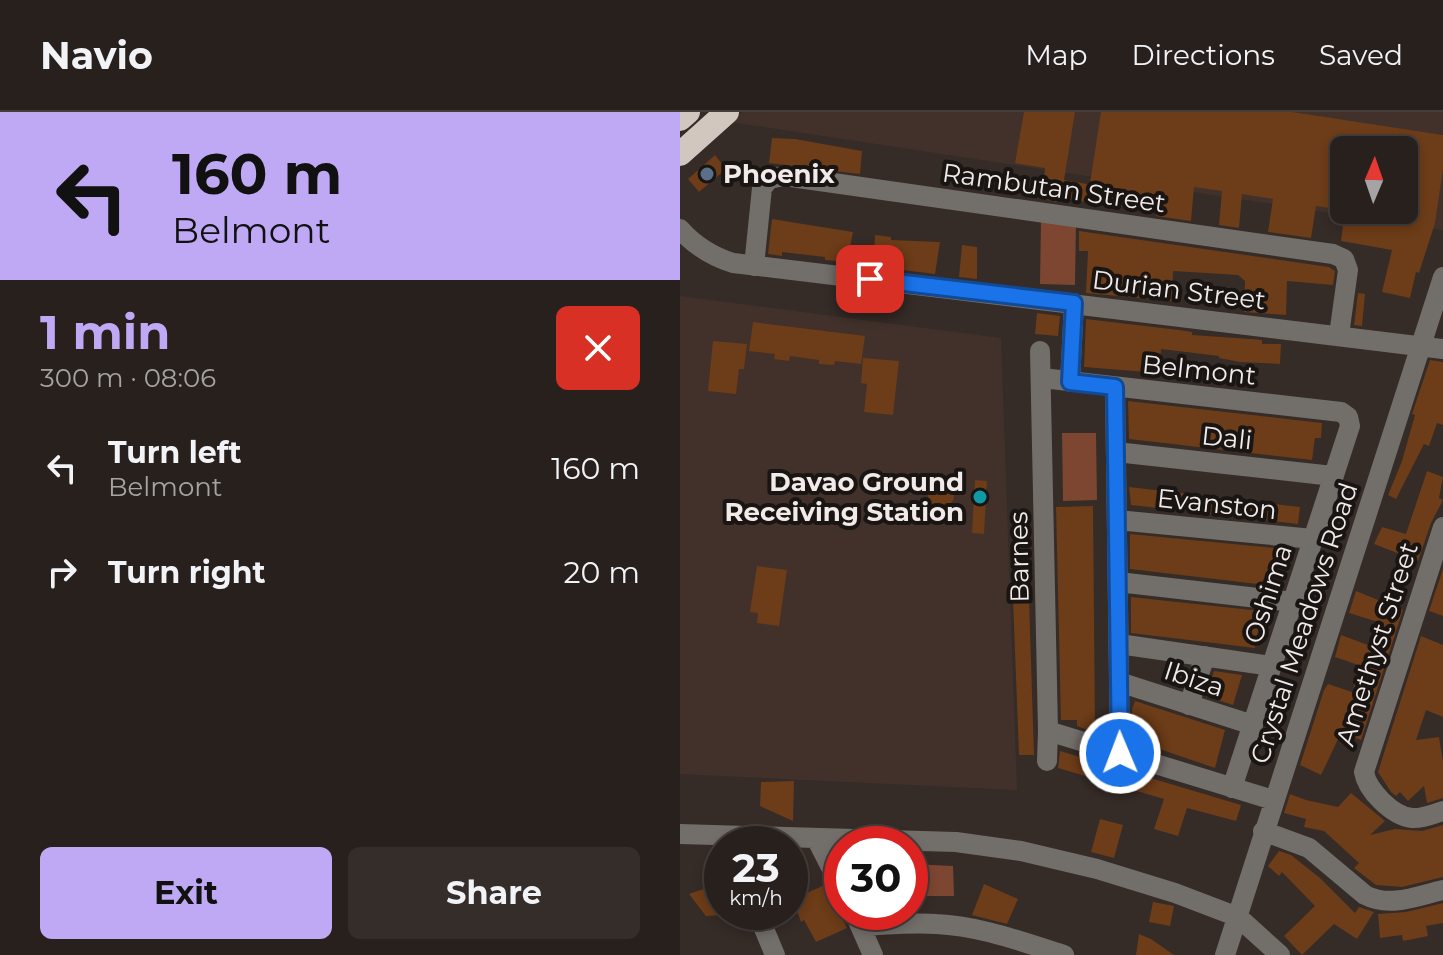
<!DOCTYPE html>
<meta charset="utf-8">
<style>
body{margin:0;font-family:Montserrat,sans-serif;background:#342d2a;color:#f1f3f6;height:100vh;display:flex;flex-direction:column;font-size:30px;white-space:nowrap}
*{box-sizing:border-box;margin:0}
p{font-size:26px;color:#a5a3a4}
.icon{flex:none;width:44px;height:44px;fill:none;stroke:currentColor;stroke-width:2;stroke-linecap:round;stroke-linejoin:round}
.map{position:relative;flex:1;overflow:hidden}
.drawer{display:flex;flex-direction:column;background:#28201d;width:680px}
.drawer>*{flex:none}
.banner{background:#bfa9f4;color:#111;overflow:hidden}
.needle{width:52px;rotate:2deg}
.controls{position:absolute;left:650px;top:24px;display:grid;gap:16px}
.controls a{display:grid;place-items:center;width:88px;height:88px;border-radius:12px;background:#28201d;box-shadow:0 4px 12px #0003,0 0 0 2px #443e3b;font-size:40px}
.speed{position:absolute;left:24px;top:714px;display:flex;gap:16px;font-size:40px;font-weight:700;text-align:center}
.speed>*{display:grid;place-content:center;width:104px;height:104px;border-radius:50%;background:#28201d;box-shadow:0 4px 12px #0003,0 0 0 2px #443e3b;line-height:1}
.speed small{font-size:20px;font-weight:400}
.speed .limit{border:12px solid #d22;background:#fff;color:#111}
.pin{position:absolute;display:grid;place-items:center;width:68px;height:68px;color:#fff;margin:-34px;border-radius:16px;box-shadow:0 4px 12px #0006}
.me{position:absolute;width:88px;margin:-44px;rotate:359deg;stroke-linejoin:round;filter:drop-shadow(0 0 6px #0008)}
.turn{display:flex;align-items:center;gap:28px;height:168px;padding:0 40px;font-size:36px}
.turn .icon{width:104px;height:104px;stroke-width:2.5}
.turn b{display:block;font-size:56px;line-height:68px}
.round{display:grid;place-items:center;flex:none;width:84px;height:84px;border-radius:12px;background:#342d2a}
.headline{display:flex;align-items:center;justify-content:space-between;height:136px;padding:0 40px}
h1{font-size:48px;font-weight:700;line-height:60px;color:#bfa9f4}
.button{display:flex;gap:16px;margin-top:auto;padding:16px 40px}
.button a{flex:1;height:92px;border-radius:12px;background:#bfa9f4;color:#111;font-size:32px;font-weight:700;line-height:92px;text-align:center}
.button a+a{background:#342d2a;color:#f1f3f6}
ul{padding:0;list-style:none}
li{display:flex;align-items:center;gap:24px;height:104px;padding:0 40px}
li div{flex:1}
li b{display:block;font-size:30px}
li em{font-style:normal}
header{display:flex;align-items:center;gap:48px;box-sizing:border-box;height:112px;padding:0 40px;background:#28201d;border-bottom:2px solid #443e3b}
header strong{font-size:38px}
nav{display:flex;gap:44px;margin-inline-start:auto;font-size:28px}
main{display:flex;flex:1;min-height:0}
.map>svg:first-child{display:block}
</style>
<header>
<strong>Navio</strong>
<nav><a>Map</a><a>Directions</a><a>Saved</a></nav>
</header>
<main>
<section class="drawer">
<div class="banner">
<div class="turn"><svg class="icon" aria-label="left" viewBox="0 0 24 24"><path d="M17 20v-9H6M10 6l-5 5 5 5"/></svg><div><b>160 m</b>Belmont</div></div>
</div>
<div class="headline"><div><h1>1 min</h1><p>300 m · 08:06</p></div><a class="round" style="background:#d93025;color:#fff"><svg class="icon" aria-label="close" viewBox="0 0 24 24"><path d="M6 6l12 12M18 6L6 18"/></svg></a></div>
<ul>
<li><svg class="icon" aria-label="left" viewBox="0 0 24 24"><path d="M17 20v-9H6M10 6l-5 5 5 5"/></svg><div><b>Turn left</b><p>Belmont</p></div><em>160 m</em></li>
<li><svg class="icon" aria-label="right" viewBox="0 0 24 24"><path d="M7 20v-9h11M14 6l5 5-5 5"/></svg><div><b>Turn right</b></div><em>20 m</em></li>
</ul>
<div class="button"><a>Exit</a><a>Share</a></div>
</section>
<div class="map">
<svg width="763" height="843" viewBox="0 0 763 843">
<rect width="100%" height="100%" fill="#352b27"/>
<path fill="#41312a" fill-rule="evenodd" d="M63,0H763V118L51,10ZM664,38H724V98H664Z
M0,184L321,226L337,678L0,662Z"/>
<path fill="#7c4631" d="M361,108L396,109L395,173L360,172Z
M382,321H416L417,388L383,389Z
M230,752L273,754L274,784H230Z"/>
<path fill="#6d3c18" d="M344,0H395L384,68L407,72L410,71L421,0H612L763,23V57L755,111L739,161L736,160L730,186L702,180L712,138L661,129L665,98H724V38H664V98L636,94L631,126L588,120L593,87L562,82L559,116L539,113L542,79L514,75L511,109L476,104L477,100L378,86L377,90L362,87L365,56L335,51Z
M92,26L115,27L182,39L180,62L89,51Z
M35,43L46,57L19,80L8,67Z
M92,107L173,120L167,150L145,148V145L102,140V144L88,142Z
M399,119L649,155L655,159L653,173L607,169L606,203L564,200L565,169L558,163L493,159L492,189L406,181L408,139H399Z
M195,123L211,125V128L260,130L255,162L214,157V147L194,148Z
M282,133L297,135V167L279,165Z
M678,181L685,182L682,214L674,213Z
M357,201L380,204L378,224L355,222Z
M406,207L499,218L512,220V223L571,227L582,228V232H601L600,252L560,250L539,246V244L481,237L479,261L404,255Z
M73,210L185,224L181,252L155,249L154,253L139,252V248L110,244L109,249L94,247L95,242L69,239Z
M33,229L67,232L64,257H59L56,282L28,279Z
M183,246L219,249L213,303L184,300L187,272L181,271Z
M750,248L763,250V313L757,311L749,334L744,332L716,387L708,383L722,349L735,303L732,302Z
M448,289L642,311L641,326H635L632,348L449,327Z
M747,359L763,365L759,386L763,388L751,411L738,449L694,432L702,415L726,422Z
M295,368L307,369L304,422L292,421Z
M248 383a13 13 0 1 1 26 0a13 13 0 1 1-26 0Z
M449,375L620,395L618,412L451,393Z
M413,394L415,616L405,617L397,614V608H381L376,395Z
M450,422L606,437L604,454L597,453L595,474L450,457Z
M77,454L107,458L99,514L77,511L78,501L70,500Z
M763,457V504L749,499Z
M676,479L723,498L681,628L661,621L641,663L620,653L644,578L648,572L672,580L681,554L655,545L661,523L688,533L698,510L669,501Z
M451,485L581,499L575,536L451,521Z
M349,487L354,643H339L333,488Z
M741,524L763,533V605L746,598L736,628L759,625L763,650V686L747,691L744,674L728,689L720,680L716,684L711,680L698,660Z
M534,559L562,563L553,593L526,584Z
M455,589L545,618L535,656L453,628L452,597Z
M380,639L561,693L556,709L507,696L498,724L474,717L484,687L378,656Z
M114,669L113,709L80,694L81,670Z
M671,681L705,709L690,723L715,717L742,719L763,713V765L722,775L696,773L674,756L679,751L644,719L624,715L626,707L604,701L610,682L626,688L658,695Z
M420,707L443,713L434,746L411,740Z
M599,739L611,743L640,766L675,801L679,795L694,800L677,827L654,812L622,843L604,824L635,794L602,760L599,764L588,754Z
M42,771V803L26,804L9,782Z
M304,772L338,787L327,812L292,803Z
M145,773L167,816L136,830L124,808L121,810L113,787Z
M473,790L494,794L490,814L469,810Z
M763,791V811L746,814L748,824L723,829L722,823L700,826L698,802L726,800Z
M459,822L471,827L494,843H456Z"/>
<g fill="none" stroke-linecap="round" stroke-linejoin="round">
<path stroke="#726e6a" stroke-width="20" d="M0,117C15,134 31,144 53,151L763,237
M74,154L82,76L89,67L104,64L653,142L664,147L668,158L659,223
M360,239L368,619L367,649
M362,266L661,300L668,305L670,314L552,676
M390,270L394,191
M435,275L440,641
M436,340L653,364
M437,408L633,427
M763,415L684,660C687,678 712,704 732,706C743,707 753,702 763,699
M438,470L613,490
M439,532L592,554
M439,570L573,613
M509,593L525,544
M368,619L593,688
M583,719L629,736L685,783C710,796 737,784 763,778
M0,722L276,730L341,739L417,757L495,781L558,805L600,843
M136,726L162,777
M77,800L95,843
M174,800L193,843
M181,814C206,813 232,810 256,812C301,814 342,830 384,843
M545,843L763,165"/>
<path stroke="#d2c7bf" stroke-width="24" d="M0,7L8,0
M0,42L47,0"/>
</g>
<g fill="none" stroke-linecap="round" stroke-linejoin="round">
<defs>
<path id="route" d="M190,167L394,191L390,270L435,275L440,641"/>
</defs>
<use href="#route" stroke="#114b97" stroke-width="20"/>
<use href="#route" stroke="#1a73e8" stroke-width="14"/>
</g>
<circle fill="#5c6f8a" stroke="#191513" stroke-width="3" cx="27" cy="62" r="8"/>
<circle fill="#0f9aa8" stroke="#191513" stroke-width="3" cx="300" cy="385" r="8"/>
<g text-anchor="middle" stroke-width="8" stroke-linejoin="round" paint-order="stroke">
<g font-size="26" font-weight="bold" fill="#f2eae8" stroke="#191513" text-anchor="start">
<text x="43" y="71">Phoenix</text>
<text x="284" y="379" text-anchor="end">Davao Ground<tspan x="284" dy="30">Receiving Station</tspan></text>
</g>
<g font-size="26" fill="#f2eae8" stroke="#191513">
<text transform="translate(374 76) rotate(8)" y="9">Rambutan Street</text>
<text transform="translate(499 178) rotate(7)" y="9">Durian Street</text>
<text transform="translate(519 258) rotate(6)" y="9">Belmont</text>
<text transform="translate(547 326) rotate(6)" y="9">Dali</text>
<text transform="translate(537 392) rotate(6)" y="9">Evanston</text>
<text transform="translate(339 445) rotate(-91)" y="9">Barnes</text>
<text transform="translate(588 482) rotate(-72)" y="9">Oshima</text>
<text transform="translate(624 511) rotate(-72)" y="9">Crystal Meadows Road</text>
<text transform="translate(697 532) rotate(-72)" y="9">Amethyst Street</text>
<text transform="translate(514 567) rotate(18)" y="9">Ibiza</text>
</g>
</g>
</svg>
<div class="controls">
<a><svg class="needle" viewBox="-14 -14 28 28"><path d="M0-13l5 13h-10z" fill="#e53935"/><path d="M0 13l5-13h-10z" fill="#a5a3a4"/></svg></a>
</div>
<div class="speed"><div>23<small>km/h</small></div><div class="limit">30</div></div>
<div class="pin" style="left:190px;top:167px;background:#d93025"><svg class="icon" aria-label="arrive" viewBox="0 0 24 24"><path d="M6 21V4h12l-3 4 3 4H6"/></svg></div>
<svg class="me" style="left:440px;top:641px" viewBox="-20 -20 40 40"><circle r="17" fill="#1a73e8" stroke="#fff" stroke-width="3"/><path d="M0-11L8 9 0 5-8 9z" fill="#fff"/></svg>
</div>
</main>
